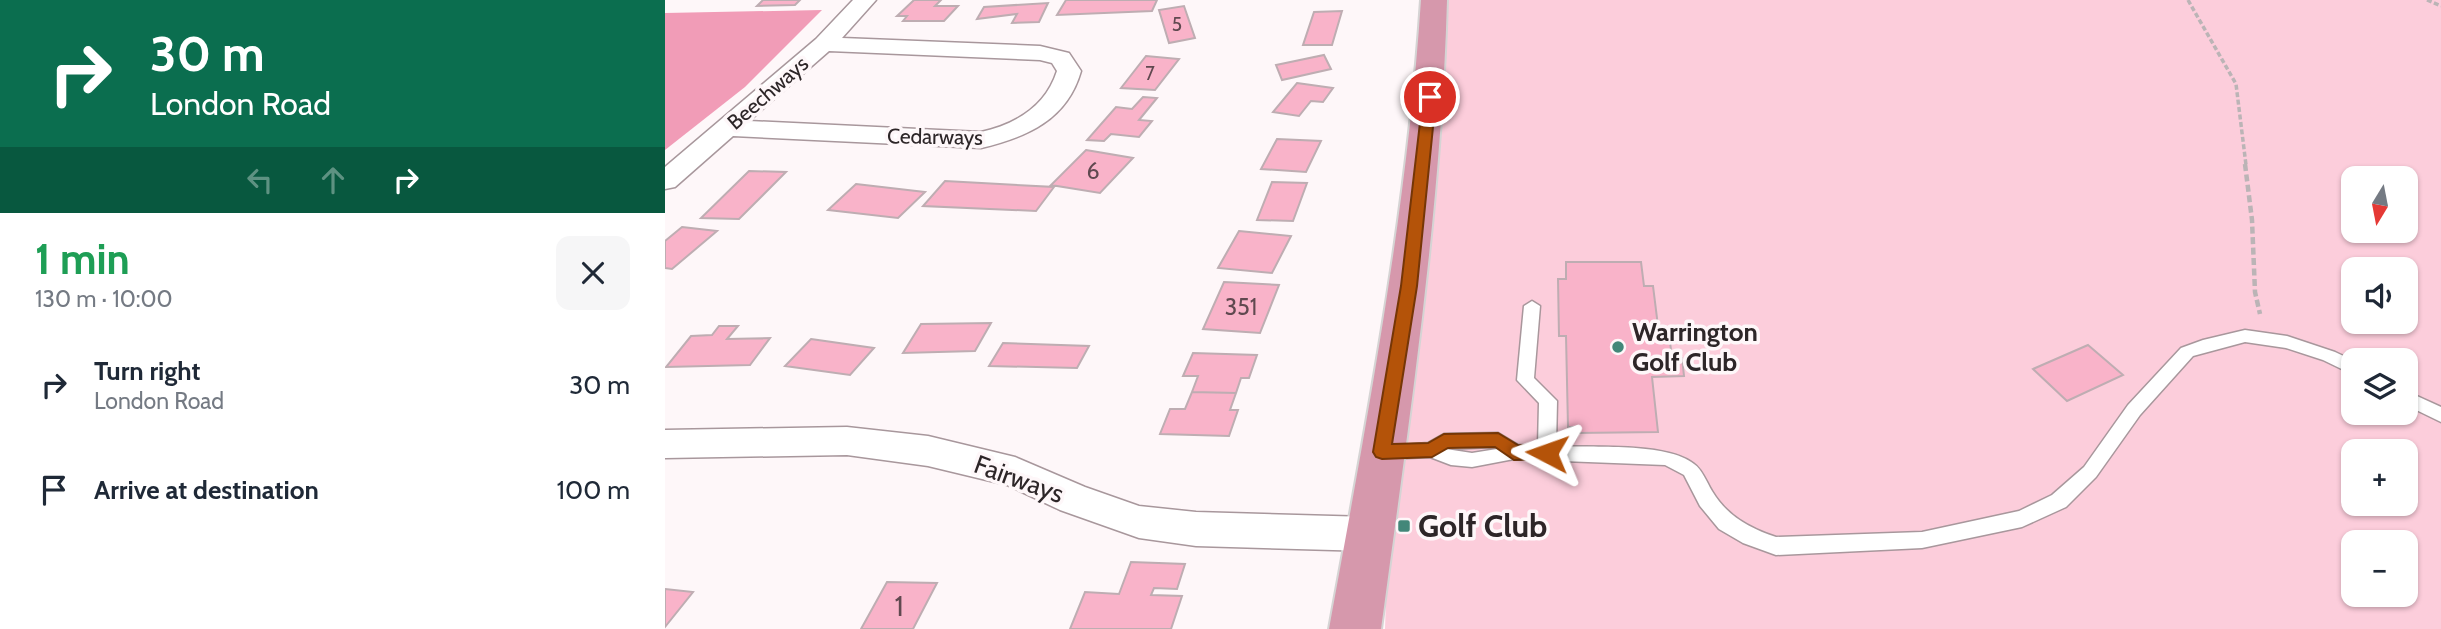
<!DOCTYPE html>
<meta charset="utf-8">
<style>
body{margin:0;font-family:Cabin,sans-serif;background:#f6f6f7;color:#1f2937;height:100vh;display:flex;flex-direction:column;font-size:26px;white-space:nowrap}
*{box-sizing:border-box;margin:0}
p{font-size:23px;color:#747a83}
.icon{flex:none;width:38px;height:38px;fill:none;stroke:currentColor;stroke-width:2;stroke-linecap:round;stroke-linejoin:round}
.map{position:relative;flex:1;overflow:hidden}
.drawer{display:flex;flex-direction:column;background:#fff;width:665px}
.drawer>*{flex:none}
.guide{background:#0b6e4f;color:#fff;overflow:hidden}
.needle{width:46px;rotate:190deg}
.tools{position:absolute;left:1676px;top:166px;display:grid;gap:14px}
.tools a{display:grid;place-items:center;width:77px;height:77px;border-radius:14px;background:#fff;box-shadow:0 2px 5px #0004;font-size:35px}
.pin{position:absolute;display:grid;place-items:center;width:60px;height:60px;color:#fff;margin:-30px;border:4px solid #fff;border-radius:50%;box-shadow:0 2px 7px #0007}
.me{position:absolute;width:77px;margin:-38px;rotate:274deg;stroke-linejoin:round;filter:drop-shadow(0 0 5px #0008)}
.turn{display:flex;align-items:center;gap:24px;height:147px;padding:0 35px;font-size:32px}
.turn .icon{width:91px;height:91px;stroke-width:2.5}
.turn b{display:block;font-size:49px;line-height:60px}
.lanes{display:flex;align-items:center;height:66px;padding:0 35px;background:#0003;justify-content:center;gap:35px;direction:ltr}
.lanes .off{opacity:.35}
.round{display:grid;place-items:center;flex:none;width:74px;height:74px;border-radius:14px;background:#f6f6f7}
.head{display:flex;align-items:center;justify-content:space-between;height:119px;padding:0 35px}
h1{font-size:42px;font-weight:700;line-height:52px;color:#1e9e55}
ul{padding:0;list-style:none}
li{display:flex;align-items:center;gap:21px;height:105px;padding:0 35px}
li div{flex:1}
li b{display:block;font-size:26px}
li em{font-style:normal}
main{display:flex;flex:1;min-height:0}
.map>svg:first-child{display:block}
</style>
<main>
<section class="drawer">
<div class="guide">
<div class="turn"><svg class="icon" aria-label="right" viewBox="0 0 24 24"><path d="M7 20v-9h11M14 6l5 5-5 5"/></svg><div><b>30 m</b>London Road</div></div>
<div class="lanes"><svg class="icon off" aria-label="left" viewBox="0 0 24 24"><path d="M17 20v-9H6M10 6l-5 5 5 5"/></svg><svg class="icon off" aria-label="ahead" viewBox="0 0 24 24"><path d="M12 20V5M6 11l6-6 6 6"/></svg><svg class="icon" aria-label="right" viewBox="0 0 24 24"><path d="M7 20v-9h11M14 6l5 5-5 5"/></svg></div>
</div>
<div class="head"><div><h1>1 min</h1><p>130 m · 10:00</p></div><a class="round"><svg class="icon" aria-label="close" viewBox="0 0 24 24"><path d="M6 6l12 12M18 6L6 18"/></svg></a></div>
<ul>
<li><svg class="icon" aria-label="right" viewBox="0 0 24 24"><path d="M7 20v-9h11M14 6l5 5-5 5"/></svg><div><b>Turn right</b><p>London Road</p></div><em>30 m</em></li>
<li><svg class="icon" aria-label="arrive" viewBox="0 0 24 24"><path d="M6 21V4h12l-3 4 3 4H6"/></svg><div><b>Arrive at destination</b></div><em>100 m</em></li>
</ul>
</section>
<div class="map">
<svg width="1776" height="629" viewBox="0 0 1776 629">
<rect width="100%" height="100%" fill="#fef7f9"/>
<path fill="#fccddb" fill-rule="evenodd" d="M765,0H1776V629H720L728,402ZM1689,178H1741V231H1689ZM1689,270H1741V322H1689ZM1689,360H1741V413H1689ZM1689,452H1741V504H1689ZM1689,542H1741V595H1689Z"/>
<path fill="#f19cb7" d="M157,10L80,87L0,150V13Z"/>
<path fill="#f9b3c9" stroke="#beadb2" stroke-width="2" d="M98,0H135L130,5L92,6Z
M249,0H276L270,6H293L279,21H238L242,16H232Z
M401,0H492L487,11L392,15Z
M383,3L374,22L347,23L352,14L312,19L319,7Z
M519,6L530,38L504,43L494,10Z
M677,11L667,45H638L649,12Z
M659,55L666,69L617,80L611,65Z
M481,56L514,59L490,90L456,88Z
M632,83L668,88L658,102L646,101L634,116L608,112Z
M478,97L492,98L474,120L487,121L474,137L446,134L439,141L422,140L451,107L467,109Z
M612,139L656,141L641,172L596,169Z
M421,150L468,158L435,193L386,185Z
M84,171L121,172L74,219L36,218Z
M280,181L389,187L371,211L258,206Z
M607,182L642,183L628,221L592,220Z
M191,184L260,192L233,218L163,210Z
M17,227L52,231L7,269L0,268V241Z
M574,231L626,236L607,273L553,268Z
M901,262H976L979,286H988L994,334H1004L1007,358H1017L1019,376L987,377L993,432L912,433L911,427H903L901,336H894L893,279H901Z
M559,282L614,285L595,333L538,329Z
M326,323L310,351L238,353L256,324Z
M54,326H73L62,339L105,338L85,365L1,367L26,336L47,335Z
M146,339L209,348L185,375L120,366Z
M338,343L424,346L412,368L324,366Z
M1423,345L1458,375L1402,401L1368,369Z
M528,353L592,355L584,378H576L571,393L527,392L533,376H518Z
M527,392L571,393L565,410H573L564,436L495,434L505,409H520Z
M466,562L520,564L512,589L489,588L486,595L517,596L506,629H405L420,592L454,594Z
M222,582L272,583L248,629H196Z
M0,589L28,592L0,627Z"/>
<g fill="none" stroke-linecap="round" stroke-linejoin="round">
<defs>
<path id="service" d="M867,301L875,306L869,378L892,401L891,446C927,448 1002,442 1029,464C1037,469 1042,483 1047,491C1062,516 1084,528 1111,537L1257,532L1354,511L1387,495L1419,467L1463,405L1516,348L1538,340L1580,330L1622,336L1670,352L1689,361V375L1658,360L1621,348L1580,342L1528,356L1475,415L1431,477L1401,507L1357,527L1257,548L1111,555L1078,543L1054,529L1035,506L1019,475L1000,465L849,459L807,467L786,465L765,457L718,459L712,457L709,452L712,447L763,443L779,434L833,433L853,445L873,446L874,403L852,380L859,306ZM830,447L832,449L807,453L781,449Z
M1741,391L1776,407V422L1741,405Z"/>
<path id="minor" d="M188,0H211L177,38L375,46L404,53L416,71C402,120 362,137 316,148L68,136L10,187L0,189V167L151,39ZM164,51L375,60L387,63L392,71C381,106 351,124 316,132L84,121Z
M182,427L263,436L350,457L420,487L474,506L531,512L704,517L718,522L723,534L718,546L704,551L531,546L474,538L395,510L342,485L263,466L182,455L0,458V430Z"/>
<path id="trunk" d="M756,0H782C776,212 744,420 716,629H664C702,420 742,212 756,0Z"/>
</defs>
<use href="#service" stroke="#a8979c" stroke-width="3"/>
<use href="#minor" stroke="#a8979c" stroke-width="3"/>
<use href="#trunk" stroke="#d5d4d4" stroke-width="4"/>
<path stroke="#bbb4b6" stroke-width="3.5" stroke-dasharray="5 2.5" stroke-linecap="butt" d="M1523,0L1571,84L1581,165
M1762,0L1776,6"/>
<path stroke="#bbb4b6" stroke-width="4.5" stroke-dasharray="7 3.5" stroke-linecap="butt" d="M1580,164L1587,220L1590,292L1595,314"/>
<use href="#service" fill="#fff" fill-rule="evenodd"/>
<use href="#minor" fill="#fff" fill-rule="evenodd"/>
<use href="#trunk" fill="#d698ac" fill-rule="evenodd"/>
</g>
<path fill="#b45309" stroke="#753606" stroke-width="2" d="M765,94L771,97L752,286L727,444L763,443L779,434L833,433L853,445L888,448L891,453L888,459L849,460L830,447L783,448L767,457L717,459L711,457L708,452L736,286L758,97Z"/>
<g fill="#438779" stroke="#fef7f9" stroke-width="2.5">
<circle cx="953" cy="347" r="7"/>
<rect x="732" y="519" width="14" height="14" rx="3.5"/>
</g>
<g text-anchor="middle" stroke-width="7" stroke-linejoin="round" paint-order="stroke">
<g font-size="19" fill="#604950">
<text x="512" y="31">5</text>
<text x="485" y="80">7</text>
</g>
<g font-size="21" fill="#2d2628" stroke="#fef7f9">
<text transform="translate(103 93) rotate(-41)" y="7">Beechways</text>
<text transform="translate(270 137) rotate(1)" y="7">Cedarways</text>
</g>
<g font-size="23" fill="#604950">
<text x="428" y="179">6</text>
<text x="576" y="315">351</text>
</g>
<g font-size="26" font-weight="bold" fill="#2d2628" stroke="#fef7f9" text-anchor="start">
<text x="967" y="341">Warrington<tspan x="967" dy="30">Golf Club</tspan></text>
</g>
<g font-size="26" fill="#2d2628" stroke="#fef7f9">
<text transform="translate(354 479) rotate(20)" y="9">Fairways</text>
</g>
<g font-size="28" fill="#604950">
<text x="234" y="616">1</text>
</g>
<g font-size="32" font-weight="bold" fill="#2d2628" stroke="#fef7f9" text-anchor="start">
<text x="753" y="537">Golf Club</text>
</g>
</g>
</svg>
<div class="tools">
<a><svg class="needle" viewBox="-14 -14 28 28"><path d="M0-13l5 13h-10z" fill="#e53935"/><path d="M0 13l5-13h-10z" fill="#747a83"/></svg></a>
<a><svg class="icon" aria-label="sound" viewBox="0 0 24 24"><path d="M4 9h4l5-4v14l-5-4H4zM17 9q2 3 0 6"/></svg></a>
<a><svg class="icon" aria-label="layers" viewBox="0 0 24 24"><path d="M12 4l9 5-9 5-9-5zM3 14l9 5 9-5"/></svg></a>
<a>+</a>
<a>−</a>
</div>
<div class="pin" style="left:765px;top:97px;background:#d93025"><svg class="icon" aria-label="arrive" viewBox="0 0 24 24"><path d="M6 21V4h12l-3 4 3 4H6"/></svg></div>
<svg class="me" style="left:882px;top:453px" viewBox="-20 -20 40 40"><path d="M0-17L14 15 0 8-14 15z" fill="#b45309" stroke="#fff" stroke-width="4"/></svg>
</div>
</main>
